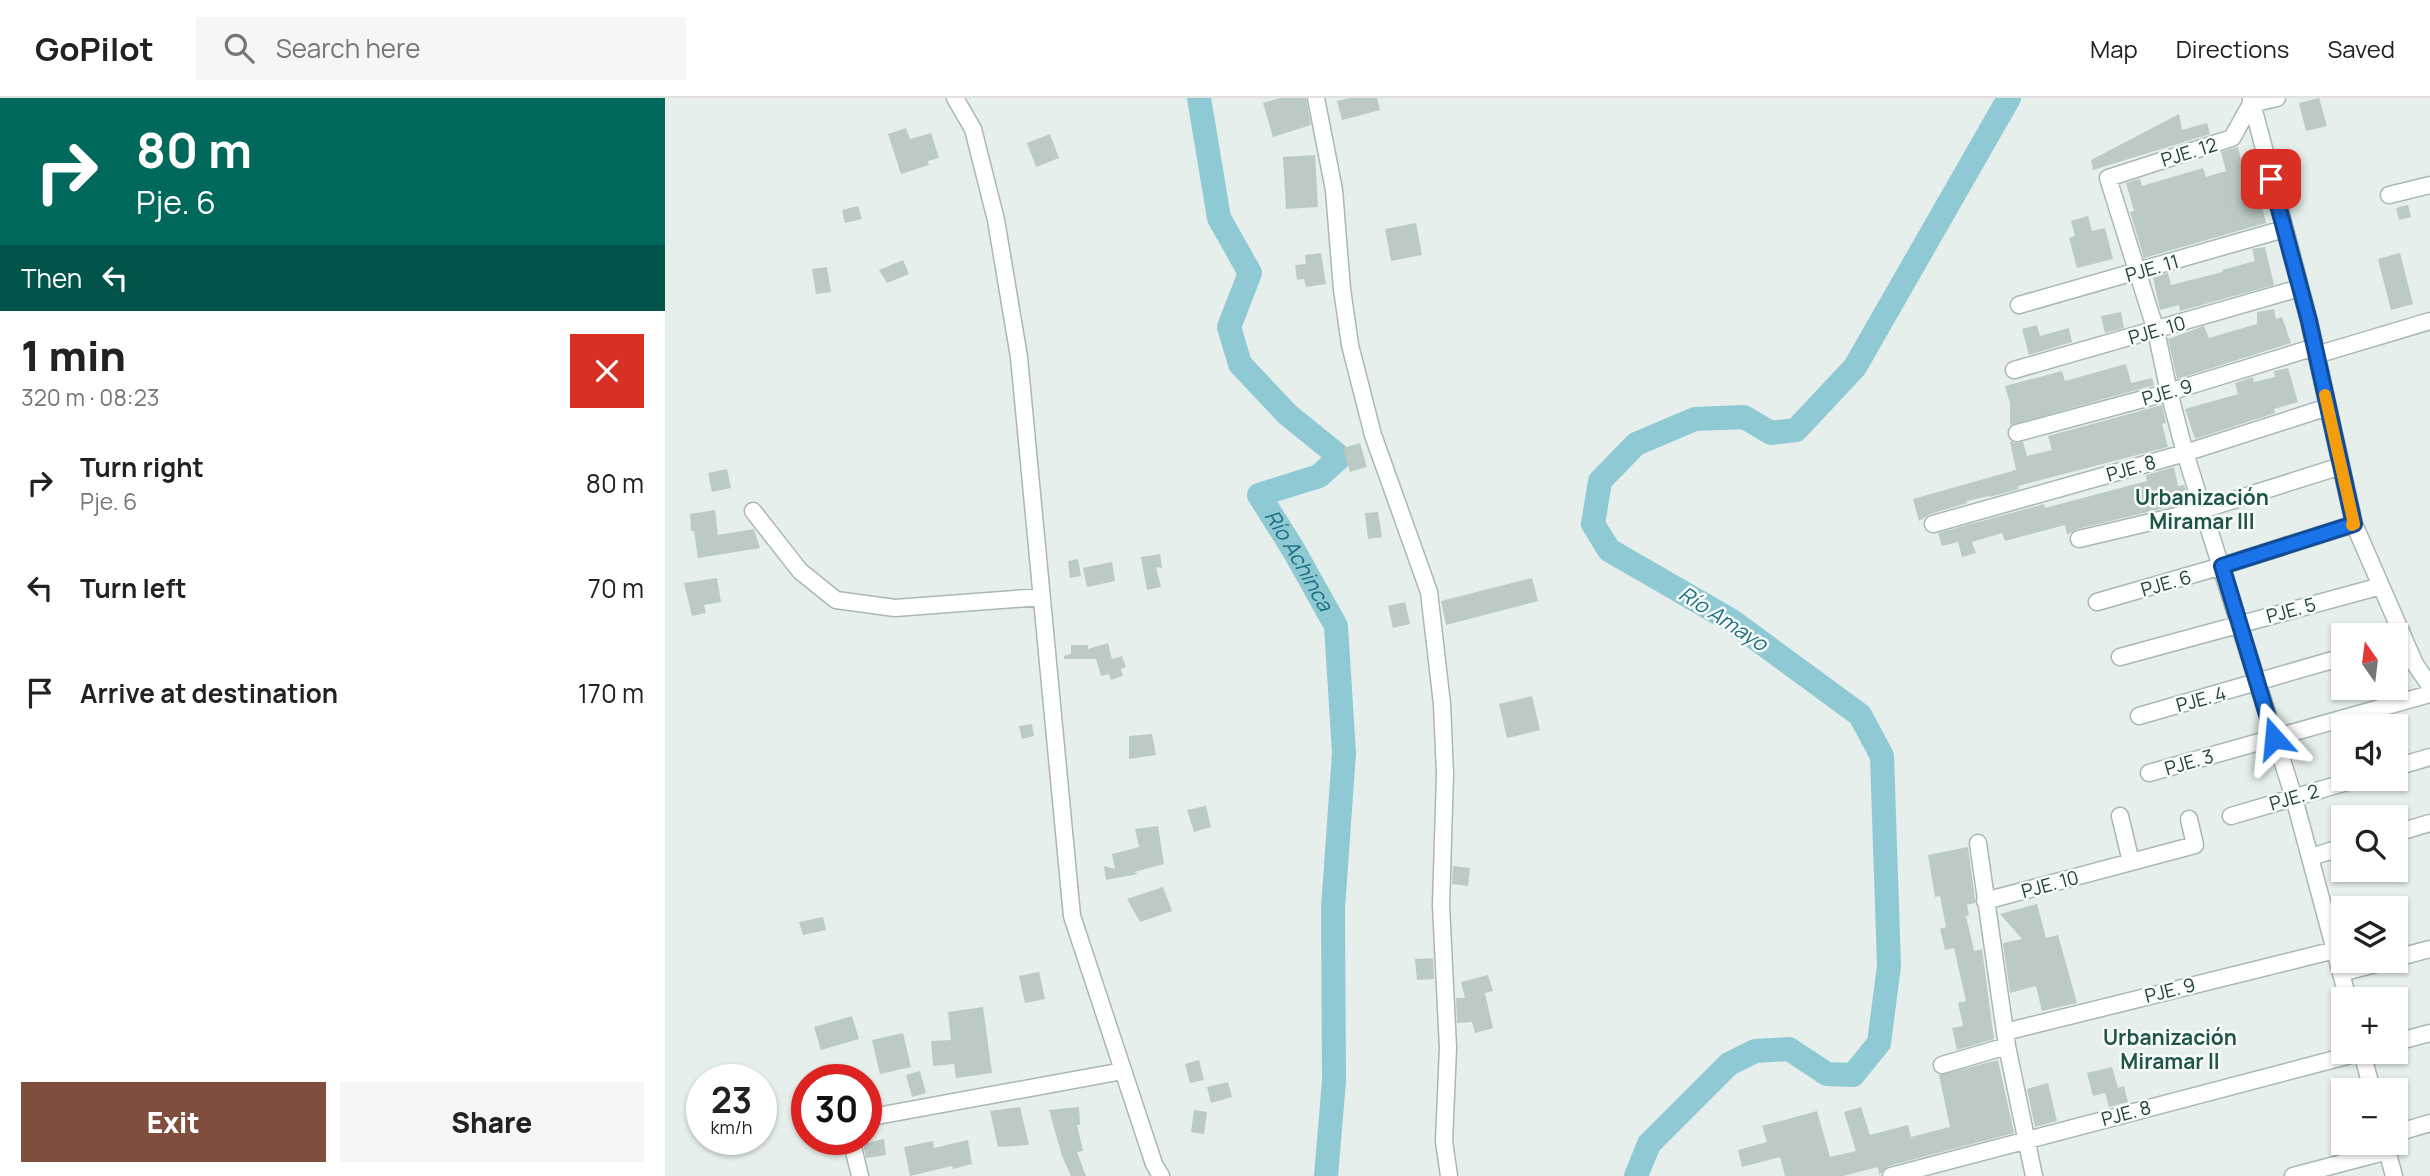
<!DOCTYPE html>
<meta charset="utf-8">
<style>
body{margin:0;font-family:Manrope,sans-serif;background:#f6f6f6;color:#222;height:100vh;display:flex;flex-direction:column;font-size:26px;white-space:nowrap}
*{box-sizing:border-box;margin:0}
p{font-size:23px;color:#767676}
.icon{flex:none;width:38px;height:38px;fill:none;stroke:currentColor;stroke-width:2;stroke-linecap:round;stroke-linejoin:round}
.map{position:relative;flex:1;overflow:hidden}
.side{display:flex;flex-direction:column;background:#fff;width:665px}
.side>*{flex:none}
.banner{background:#00695c;color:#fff;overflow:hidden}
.needle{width:46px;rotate:346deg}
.fabs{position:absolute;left:1666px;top:525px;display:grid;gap:14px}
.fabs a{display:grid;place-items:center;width:77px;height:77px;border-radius:0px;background:#fff;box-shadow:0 2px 5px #0004;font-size:35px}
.speed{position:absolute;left:21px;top:966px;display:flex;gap:14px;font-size:35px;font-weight:700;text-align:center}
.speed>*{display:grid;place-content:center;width:91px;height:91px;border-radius:50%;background:#fff;box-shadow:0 2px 5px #0004;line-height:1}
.speed small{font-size:18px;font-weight:400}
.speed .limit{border:10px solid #d22;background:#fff;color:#111}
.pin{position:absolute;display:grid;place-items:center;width:60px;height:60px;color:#fff;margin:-30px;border-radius:14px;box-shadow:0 4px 10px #0006}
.me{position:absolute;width:77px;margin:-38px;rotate:342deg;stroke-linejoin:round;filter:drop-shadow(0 0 5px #0008)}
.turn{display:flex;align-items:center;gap:24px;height:147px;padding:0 21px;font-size:32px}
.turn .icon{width:91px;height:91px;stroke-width:2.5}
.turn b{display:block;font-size:49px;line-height:60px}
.then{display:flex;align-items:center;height:66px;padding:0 21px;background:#0003;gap:14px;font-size:26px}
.round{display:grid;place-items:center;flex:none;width:74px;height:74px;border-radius:0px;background:#f6f6f6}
.overview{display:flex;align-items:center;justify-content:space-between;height:119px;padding:0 21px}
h1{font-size:42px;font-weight:800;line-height:52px}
.button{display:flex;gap:14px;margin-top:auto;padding:14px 21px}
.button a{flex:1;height:80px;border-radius:0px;background:#804e3d;color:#fff;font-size:28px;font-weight:800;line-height:80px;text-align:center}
.button a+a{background:#f6f6f6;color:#222}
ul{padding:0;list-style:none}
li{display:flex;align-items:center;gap:21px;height:105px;padding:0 21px}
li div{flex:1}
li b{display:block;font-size:26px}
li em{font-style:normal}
header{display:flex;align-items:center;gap:42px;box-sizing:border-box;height:98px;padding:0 35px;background:#fff;border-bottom:2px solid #e0e0e0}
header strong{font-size:33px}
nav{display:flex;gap:38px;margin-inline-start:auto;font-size:24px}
.search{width:490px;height:63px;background:#f6f6f6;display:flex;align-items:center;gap:18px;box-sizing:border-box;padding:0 24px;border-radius:0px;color:#767676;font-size:26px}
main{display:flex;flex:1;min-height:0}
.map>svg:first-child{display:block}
</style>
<header>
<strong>GoPilot</strong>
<div class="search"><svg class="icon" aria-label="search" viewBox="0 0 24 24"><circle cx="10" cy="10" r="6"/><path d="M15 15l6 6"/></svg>Search here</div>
<nav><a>Map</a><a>Directions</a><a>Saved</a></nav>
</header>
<main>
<section class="side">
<div class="banner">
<div class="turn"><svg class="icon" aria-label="right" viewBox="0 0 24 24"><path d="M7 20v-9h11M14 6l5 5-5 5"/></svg><div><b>80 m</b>Pje. 6</div></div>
<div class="then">Then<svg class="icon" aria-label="left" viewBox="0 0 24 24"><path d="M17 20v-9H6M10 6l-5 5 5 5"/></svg></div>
</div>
<div class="overview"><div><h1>1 min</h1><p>320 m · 08:23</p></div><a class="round" style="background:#d93025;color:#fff"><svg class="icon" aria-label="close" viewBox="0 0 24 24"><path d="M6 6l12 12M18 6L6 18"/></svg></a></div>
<ul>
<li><svg class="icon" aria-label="right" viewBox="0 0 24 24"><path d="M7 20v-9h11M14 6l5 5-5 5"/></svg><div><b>Turn right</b><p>Pje. 6</p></div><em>80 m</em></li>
<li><svg class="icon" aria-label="left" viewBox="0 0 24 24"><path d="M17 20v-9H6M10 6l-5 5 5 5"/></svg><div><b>Turn left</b></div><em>70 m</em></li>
<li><svg class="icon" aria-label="arrive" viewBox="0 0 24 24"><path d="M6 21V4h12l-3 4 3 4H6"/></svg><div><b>Arrive at destination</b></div><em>170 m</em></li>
</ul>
<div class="button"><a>Exit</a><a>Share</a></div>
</section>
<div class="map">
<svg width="1765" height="1078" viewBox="0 0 1765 1078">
<rect width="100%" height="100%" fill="#e6efeb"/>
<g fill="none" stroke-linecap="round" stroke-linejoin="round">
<g stroke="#8ec9d4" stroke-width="24">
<path id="s1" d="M534,0L554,120L585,175L564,229L575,266L622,316L675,359L654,378L594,397L628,451L671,528L679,655L668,810L669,983L661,1078"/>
<path d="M971,1078L984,1046L1064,966L1090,953L1124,951L1162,976L1188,977L1214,945L1224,868L1217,658L1195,617L1067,523L944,452L928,426L935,383L971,346L1030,321L1079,319L1106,335L1131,332L1190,269L1344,0"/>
</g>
</g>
<path fill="#bbcac4" d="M615,0H641L646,27L608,39L598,5Z
M684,0H712L715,12L677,22L672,3Z
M1654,0L1662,28L1641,33L1634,5Z
M1514,16L1517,32L1542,25L1545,36L1428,72L1426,62Z
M241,30L245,41L266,35L274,60L263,63L264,67L236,76L223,36Z
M385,36L394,60L371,69L362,45Z
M1573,49L1578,69L1585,67L1594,109H1597L1601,125L1479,160L1465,114L1469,113L1461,85L1475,81L1477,88L1538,70L1541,79L1561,73L1556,54Z
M650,57L653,109L621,111L618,59Z
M1743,107L1746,119L1734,122L1731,110Z
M193,108L197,121L180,125L177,112Z
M1423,118L1427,133L1440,130L1448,161L1412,170L1404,140L1410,138L1406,123Z
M751,125L757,157L726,163L720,131Z
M1600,149L1609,187L1515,213L1514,207L1495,212L1488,179L1503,175L1506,187L1558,174L1557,172L1590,163L1587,151Z
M656,155L661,186L641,189L639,181L632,182L630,167L641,166L640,157Z
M1735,155L1748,206L1726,212L1713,161Z
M238,162L244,176L222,185L214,172Z
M162,169L166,194L151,196L147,171Z
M1609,211L1611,221L1617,219L1626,245L1512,281L1503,241L1539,228L1544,240L1564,234L1592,226V214Z
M1456,214L1459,230L1440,235L1436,218Z
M1372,227L1375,238L1404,230L1407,244L1364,257L1357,231Z
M1461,266L1466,285L1487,280L1489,287L1345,327V305L1340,288L1397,273L1400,283Z
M1623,270L1633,304L1609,311L1610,315L1530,341L1520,311L1573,296L1570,285L1588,279L1589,284L1610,279L1609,273Z
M1497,307L1501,325L1497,326L1503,349L1353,388L1354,391L1324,399V398L1302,403V405L1265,416L1254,423L1248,401L1351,372L1345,343L1350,345L1358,344L1362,358L1387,352L1383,338Z
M695,345L702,369L685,374L678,350Z
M1509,369L1513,388L1519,387L1525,404L1412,431L1402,437L1400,427L1340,443L1337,435L1307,444L1311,455L1297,459L1293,444L1277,448L1273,435L1379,406L1380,410L1482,383L1481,377Z
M62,371L66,390L47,394L43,375Z
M50,412L53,437L89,431L95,450L33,460L29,433H26L25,416Z
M713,414L717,439L703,441L700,415Z
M495,456L497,470L491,469L496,489L482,492L476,459Z
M413,461L416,478L405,480L403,463Z
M447,464L450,483L422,489L418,470Z
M52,480L56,504L39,507L41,515L27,518L19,485Z
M867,480L873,503L781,527L776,503Z
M740,504L745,526L728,530L723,508Z
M443,545L447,561L457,558L461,569L456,571L458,578L446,582L444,576L436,578L431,561H399V558L406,556V547H423V551Z
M867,598L875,632L842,640L834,606Z
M367,626L369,638L357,641L354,628Z
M487,636L491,657L464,661V638Z
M541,708L546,729L529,734L522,712Z
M493,728L499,766L469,774L473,776L441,782L439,768L450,771L447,756L474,749L470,731Z
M1303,749L1310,800V805L1302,807L1304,817L1301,818L1309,853L1317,851L1329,941L1292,952L1287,930L1298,928L1293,905L1301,903L1289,850L1280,852L1275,831L1281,829L1275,798L1270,799L1263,757Z
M788,768L805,770L803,788L787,786Z
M498,789L507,813L475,824L462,801Z
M1372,806L1381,840L1393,837L1412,905L1377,913L1371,888L1345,895L1338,845L1357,841L1335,816Z
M158,819L161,832L138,837L134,824Z
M768,860L769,881L752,882L750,861Z
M374,874L380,901L360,905L354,878Z
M823,877L828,893L820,895L828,930L810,935L807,924L792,925L791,900H800L796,884Z
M318,909L327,975L291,980L289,966L268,968L266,943L286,942L283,914Z
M187,918L194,941L156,952L149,929Z
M238,935L246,969L215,976L207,942Z
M534,962L539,982L525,985L520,966Z
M1333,962L1349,1035L1223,1068L1214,1077L1213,1069L1178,1078H1120L1115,1059L1077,1069L1073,1052L1102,1044L1097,1028L1152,1013L1165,1059L1191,1053L1179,1014L1196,1009L1205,1037L1243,1027L1246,1039L1285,1029L1274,977Z
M1447,969L1453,990L1459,988L1463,1004L1444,1009L1440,995L1428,998L1422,975Z
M255,973L261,995L247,999L241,977Z
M563,984L567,999L546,1005L542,989Z
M1383,985L1392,1023L1370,1029L1362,991Z
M355,1009L364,1047L333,1049L325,1013Z
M414,1009L415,1027H412L418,1053L412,1054L421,1078H406L397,1058L384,1012Z
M529,1012L542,1014L539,1036L526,1034Z
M219,1041L221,1057L201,1060L198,1046Z
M303,1042L307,1066L288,1071L287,1068L245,1078L239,1049L268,1043L269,1050Z"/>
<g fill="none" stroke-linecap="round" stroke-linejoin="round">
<defs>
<path id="minor" d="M290,0L308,31L331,122L354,259L407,818L489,1066L496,1078
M651,0L669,92L677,191L685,247L708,337L764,494L777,606L780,676L776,807L783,950L779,1043L784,1078
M1586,1L1644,223L1689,426L1750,566L1765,588
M1586,6L1567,40L1443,80L1491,233L1504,294L1520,355L1629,700L1683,901
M1586,6L1612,0
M1724,97L1765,87
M1354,207L1619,131
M1651,257L1765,223
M1349,272L1635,190
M1352,335L1504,294L1650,249
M88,413L135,473L171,502L230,510L376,499
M1268,426L1520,355L1663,309
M1414,441L1537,412L1676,368
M1432,504L1557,468L1689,426
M1455,559L1716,488
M1474,618L1678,559
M1731,669L1765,659
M1484,675L1765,596
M1455,718L1466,764
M1566,718L1692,681
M1731,735L1765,725
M1313,745L1342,948L1369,1078
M1646,759L1678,749
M1320,803L1530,747L1524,721
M1731,860L1765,851
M1676,875L1722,863
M1340,934L1670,852
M1731,944L1765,935
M1697,954L1707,992
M1277,967L1342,948
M201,1020L458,973
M1731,1035L1765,1025
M186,1041L195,1078
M1720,1045L1729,1078
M1226,1078L1697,954
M1628,1078L1723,1053"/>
</defs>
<use href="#minor" stroke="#a8b8b2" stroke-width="19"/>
<use href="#minor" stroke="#fff" stroke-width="16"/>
</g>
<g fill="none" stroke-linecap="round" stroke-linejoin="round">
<defs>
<path id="route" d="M1606,81L1644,223L1689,426L1557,468L1609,640"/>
</defs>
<use href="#route" stroke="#114b97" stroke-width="18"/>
<use href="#route" stroke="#1a73e8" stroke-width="12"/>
<path stroke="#f59e0b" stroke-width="12" d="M1660,297L1689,426L1687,427"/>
</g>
<g text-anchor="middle" stroke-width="5" stroke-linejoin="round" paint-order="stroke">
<g font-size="19" fill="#24423a" stroke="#f7fbf9">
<text transform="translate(1524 54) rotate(-17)" y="7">PJE. 12</text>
<text transform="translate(1487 170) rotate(-16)" y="7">PJE. 11</text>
<text transform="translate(1492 232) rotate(-16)" y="7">PJE. 10</text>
<text transform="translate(1502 294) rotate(-16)" y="7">PJE. 9</text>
<text transform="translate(1466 370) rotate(-16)" y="7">PJE. 8</text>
<text transform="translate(1501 485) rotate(-16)" y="7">PJE. 6</text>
<text transform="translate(1626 512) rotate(-15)" y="7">PJE. 5</text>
<text transform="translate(1536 601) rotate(-15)" y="7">PJE. 4</text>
<text transform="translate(1524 664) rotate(-16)" y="7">PJE. 3</text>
<text transform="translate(1629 699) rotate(-16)" y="7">PJE. 2</text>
<text transform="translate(1385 786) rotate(-15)" y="7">PJE. 10</text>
<text transform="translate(1505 892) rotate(-14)" y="7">PJE. 9</text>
<text transform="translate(1461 1015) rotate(-15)" y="7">PJE. 8</text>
</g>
<g font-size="21" font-weight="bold" fill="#1f5548" stroke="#f7fbf9">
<text x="1537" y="407">Urbanización<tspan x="1537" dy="24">Miramar III</tspan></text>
<text x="1505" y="947">Urbanización<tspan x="1505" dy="24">Miramar II</tspan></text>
</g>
<g font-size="21" font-style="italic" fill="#1c6f80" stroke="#f7fbf9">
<text dy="7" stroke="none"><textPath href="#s1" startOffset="586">Río Achinca</textPath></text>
<text transform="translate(1058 521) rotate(33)" y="7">Río Amayo</text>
</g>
</g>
</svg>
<div class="fabs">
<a><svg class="needle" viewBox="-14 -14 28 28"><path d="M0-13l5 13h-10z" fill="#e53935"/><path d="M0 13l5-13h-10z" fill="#767676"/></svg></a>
<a><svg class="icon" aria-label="sound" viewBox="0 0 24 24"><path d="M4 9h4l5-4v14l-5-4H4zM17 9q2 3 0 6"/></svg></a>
<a><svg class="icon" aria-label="search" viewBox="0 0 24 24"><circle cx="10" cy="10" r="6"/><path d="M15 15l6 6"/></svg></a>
<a><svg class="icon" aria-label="layers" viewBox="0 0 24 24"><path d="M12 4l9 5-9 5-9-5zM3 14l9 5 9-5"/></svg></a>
<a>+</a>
<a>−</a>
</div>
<div class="speed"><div>23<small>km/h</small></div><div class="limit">30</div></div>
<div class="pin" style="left:1606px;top:81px;background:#d93025"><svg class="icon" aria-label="arrive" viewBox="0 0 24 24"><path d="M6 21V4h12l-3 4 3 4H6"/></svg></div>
<svg class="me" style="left:1609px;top:640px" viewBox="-20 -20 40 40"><path d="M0-17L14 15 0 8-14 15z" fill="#1a73e8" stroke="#fff" stroke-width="4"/></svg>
</div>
</main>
